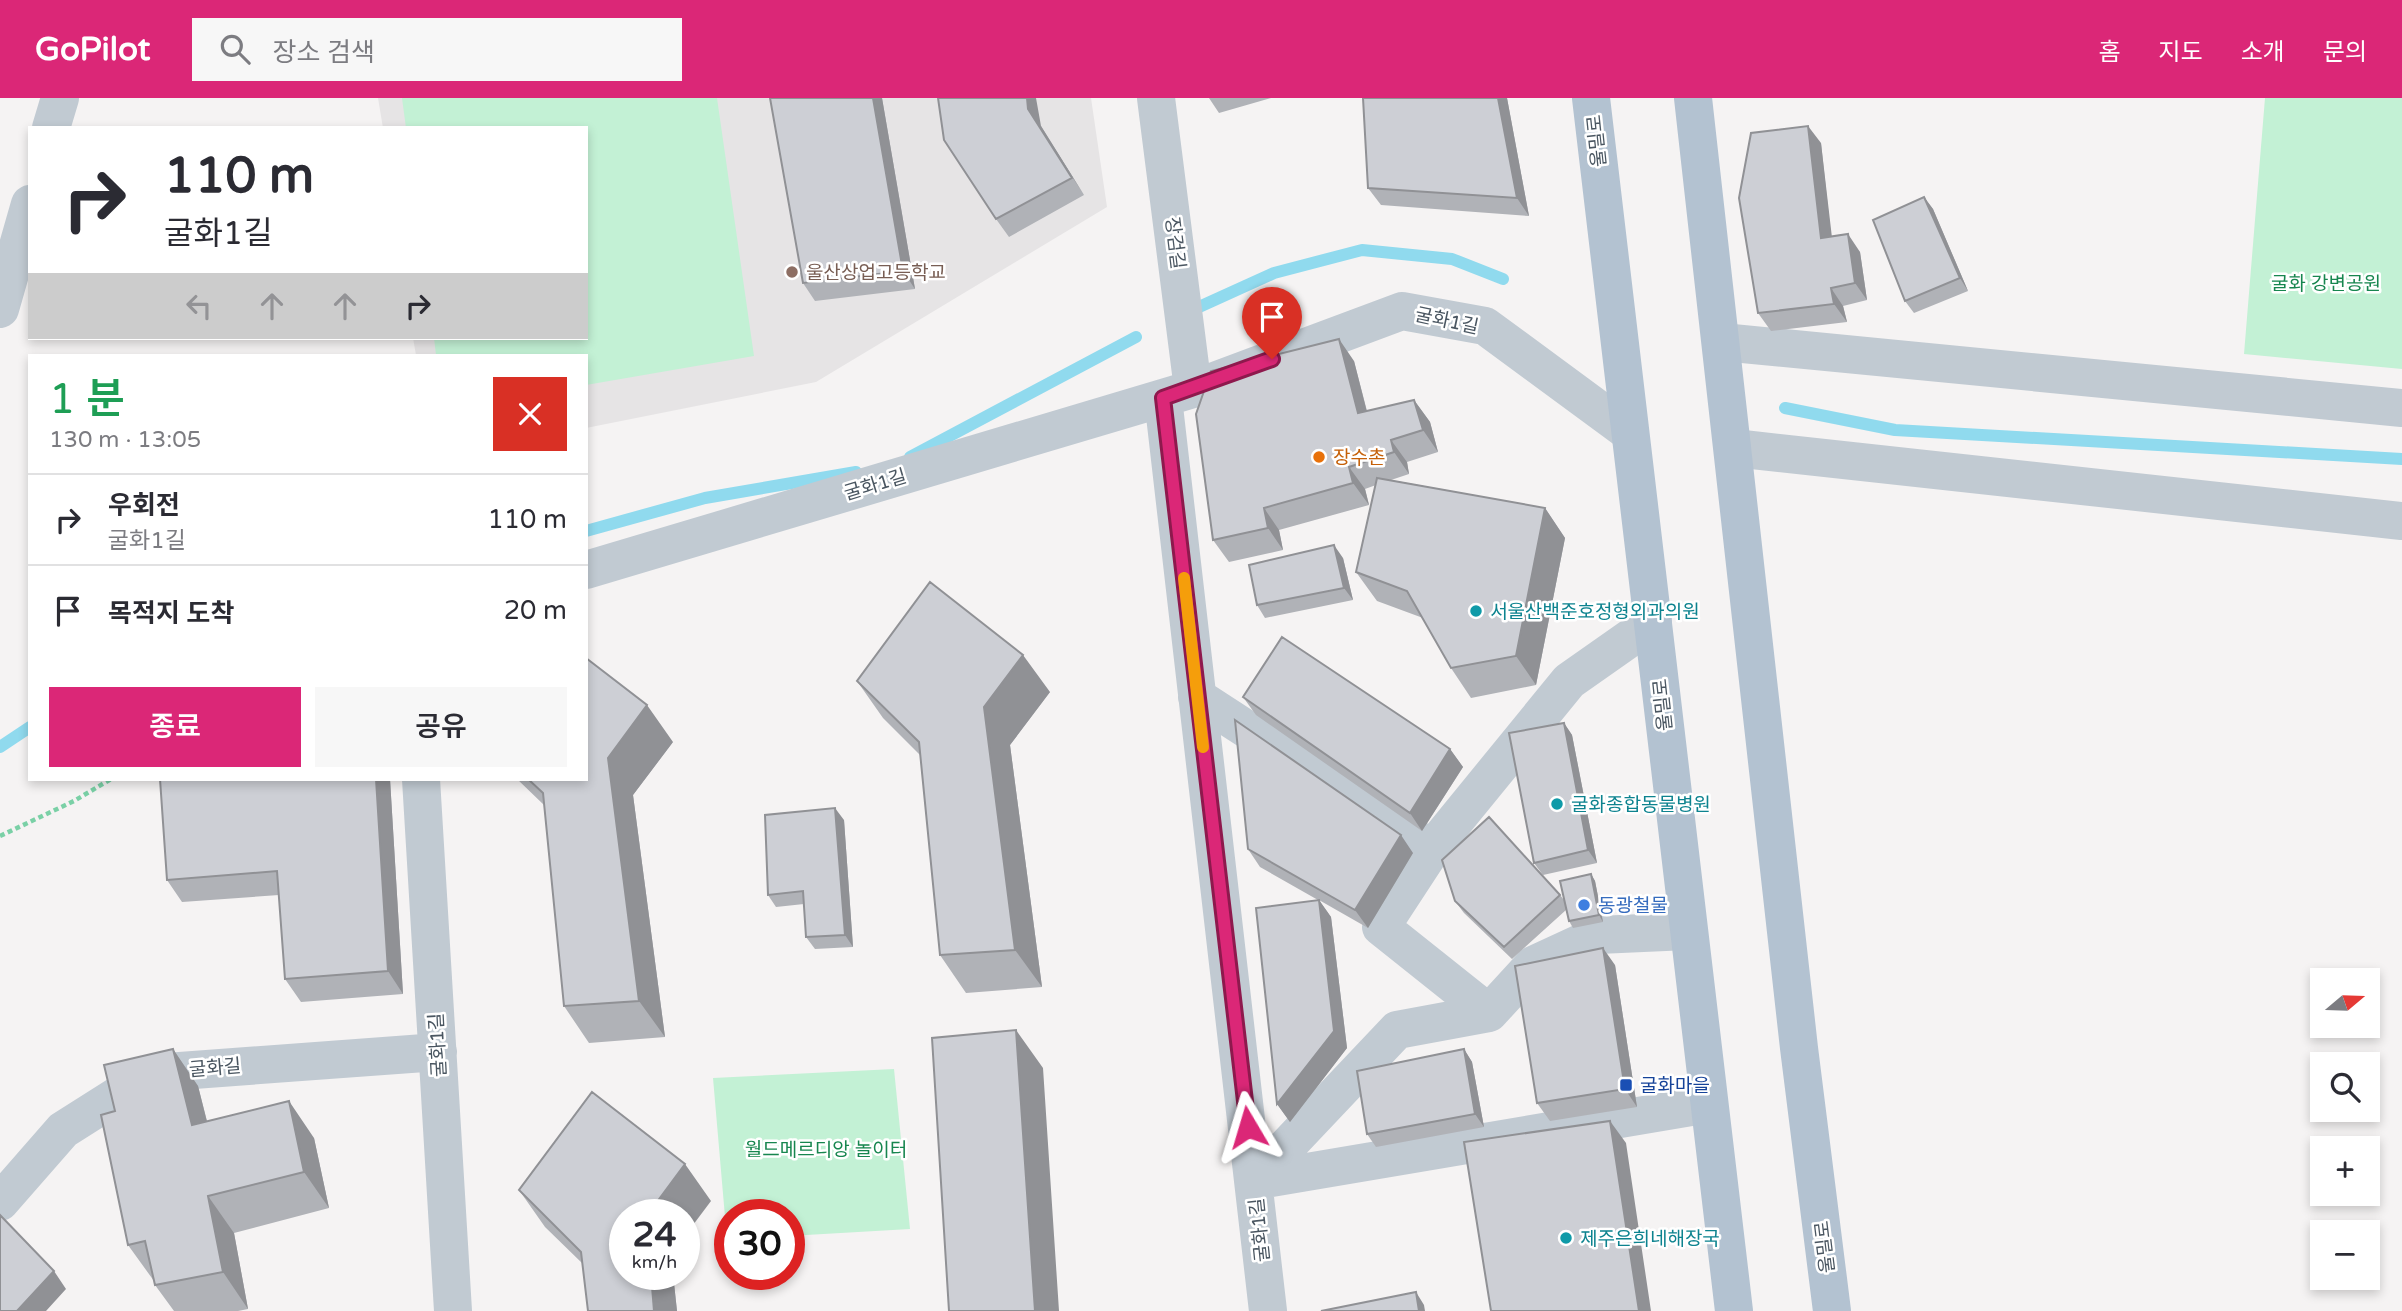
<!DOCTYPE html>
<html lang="ko">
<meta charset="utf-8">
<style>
body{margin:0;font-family:"Varela Round","Noto Sans KR",sans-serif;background:#f7f7f7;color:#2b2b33;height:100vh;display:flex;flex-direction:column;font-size:26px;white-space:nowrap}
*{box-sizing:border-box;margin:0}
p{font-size:23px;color:#7c7c81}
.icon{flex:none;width:38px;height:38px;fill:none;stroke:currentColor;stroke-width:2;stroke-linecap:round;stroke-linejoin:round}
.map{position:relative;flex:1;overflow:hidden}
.drawer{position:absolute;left:28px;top:256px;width:560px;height:427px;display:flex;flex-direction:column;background:#fff;border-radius:0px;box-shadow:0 4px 10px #0003}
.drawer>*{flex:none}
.banner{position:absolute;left:28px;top:28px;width:560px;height:214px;border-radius:0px;box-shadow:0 4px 10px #0003;background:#fff;color:#2b2b33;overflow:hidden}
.needle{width:46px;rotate:71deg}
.controls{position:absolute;left:2310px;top:870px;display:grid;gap:14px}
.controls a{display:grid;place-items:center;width:70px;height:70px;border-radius:0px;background:#fff;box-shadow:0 4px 10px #0003;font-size:35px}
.speed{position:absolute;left:609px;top:1101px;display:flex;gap:14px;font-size:35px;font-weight:700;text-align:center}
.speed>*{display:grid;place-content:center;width:91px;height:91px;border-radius:50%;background:#fff;box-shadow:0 4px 10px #0003;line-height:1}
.speed small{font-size:18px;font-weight:400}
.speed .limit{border:10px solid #d22;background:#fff;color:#111}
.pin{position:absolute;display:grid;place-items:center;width:60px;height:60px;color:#fff;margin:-72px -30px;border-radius:50% 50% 50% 0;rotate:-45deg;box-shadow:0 0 7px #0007}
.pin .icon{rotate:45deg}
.me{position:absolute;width:77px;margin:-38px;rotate:353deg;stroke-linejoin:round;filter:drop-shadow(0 0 5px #0008)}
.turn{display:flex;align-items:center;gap:24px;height:147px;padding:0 21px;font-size:32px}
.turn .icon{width:91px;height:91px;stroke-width:2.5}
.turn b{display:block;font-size:49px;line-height:60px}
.lanes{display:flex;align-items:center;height:66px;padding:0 21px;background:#0003;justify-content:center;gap:35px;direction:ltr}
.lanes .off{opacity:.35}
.round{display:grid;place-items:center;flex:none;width:74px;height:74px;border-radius:0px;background:#f7f7f7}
.headline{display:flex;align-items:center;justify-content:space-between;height:119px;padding:0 21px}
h1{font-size:42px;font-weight:600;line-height:52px;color:#1e9e55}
.button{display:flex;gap:14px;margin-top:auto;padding:14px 21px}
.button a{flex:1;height:80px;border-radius:0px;background:#db2777;color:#fff;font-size:28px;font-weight:600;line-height:80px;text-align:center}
.button a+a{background:#f7f7f7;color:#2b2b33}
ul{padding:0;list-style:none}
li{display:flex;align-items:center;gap:21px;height:91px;padding:0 21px;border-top:2px solid #e1e1e2}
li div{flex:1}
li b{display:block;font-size:26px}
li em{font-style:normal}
header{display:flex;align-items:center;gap:42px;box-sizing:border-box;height:98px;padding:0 35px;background:#db2777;color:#fff}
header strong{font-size:33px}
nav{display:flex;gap:38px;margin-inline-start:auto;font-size:24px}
.search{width:490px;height:63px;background:#f7f7f7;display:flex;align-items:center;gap:18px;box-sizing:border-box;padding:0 24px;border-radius:0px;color:#7c7c81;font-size:26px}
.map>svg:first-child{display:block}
</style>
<header>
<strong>GoPilot</strong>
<div class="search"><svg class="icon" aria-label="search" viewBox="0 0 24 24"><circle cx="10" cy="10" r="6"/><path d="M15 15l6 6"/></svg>장소 검색</div>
<nav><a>홈</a><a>지도</a><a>소개</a><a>문의</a></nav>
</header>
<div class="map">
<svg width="2402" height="1213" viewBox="0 0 2402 1213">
<rect width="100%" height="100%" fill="#f5f3f3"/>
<path fill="#e6e4e5" d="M378,0H1091L1107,109L816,284L586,330V257H416L413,240H586V30H383Z"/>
<path fill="#c3f1d5" d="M402,0H717L754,258L586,287V257H436L434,240H586V30H406Z
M2265,0H2402V271L2244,256Z
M894,971L910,1131L789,1138V1116H730V1142H727L713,980Z"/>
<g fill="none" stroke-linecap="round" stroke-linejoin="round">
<path stroke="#90daee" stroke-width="12" d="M1188,214L1274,175L1362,152L1452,161L1503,181
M1785,310L1895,332L2402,361
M910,359L1136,239
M586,433L705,400L856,374
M0,649L30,629"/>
<path stroke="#7ad0a6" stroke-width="4.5" stroke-dasharray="5 3.5" stroke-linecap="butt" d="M0,738L74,703L111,681"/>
<path stroke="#c1cad2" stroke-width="38" d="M1156,0L1193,291
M51,30L60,0
M0,211L30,106
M1722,244L2402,310
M1163,300L1268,1213
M1734,350L2402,423
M586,472L1193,291L1402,213L1485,228L1629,334
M1197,599L1432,751L1569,583L1653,524
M421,681L453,1213
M1432,751L1381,829L1489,915
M1254,1083L1397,932L1489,915L1533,867L1598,837L1688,833
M1254,1083L1709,1006
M0,1104L63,1032L153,975L438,954"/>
<path stroke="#b3c2d1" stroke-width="38" d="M1591,0L1734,1213
M1693,0L1799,950L1832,1213"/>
</g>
<path fill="#b0b2b7" d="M882,0L915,191L815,203L803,185Z
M1209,0H1271L1219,15Z
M1363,0H1507L1529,118L1381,107L1368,90Z
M1041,28L1084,97L1009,139L996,121Z
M1821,45L1831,138L1860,154L1867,202L1843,208L1847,224L1771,233L1758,215Z
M1924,99L1933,111L1968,193L1914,215L1905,203Z
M1354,263L1367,313L1414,302L1430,324L1438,354L1407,364L1409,376L1391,382L1545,410L1565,440L1536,587L1471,600L1451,570L1423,520L1377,503L1356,474L1376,387L1365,391L1369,407L1279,432L1283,452L1229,464L1213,442Z
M1343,460L1353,502L1265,520L1257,507Z
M857,583L1050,594L1010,647L1042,889L966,895L940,857L920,657L883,620Z
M1243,599L1450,651L1463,669L1422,733L1256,617Z
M1564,625L1572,637L1597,765L1543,777L1534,765Z
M673,644L633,697L665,939L589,945L564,908L544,707L517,681H586Z
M390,681L403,896L301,904L285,881L279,797L182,804L167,782Z
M844,722L853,849L815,851L806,839L804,806L776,809L768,797Z
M1248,751L1413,755L1368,830L1319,802L1331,819L1347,950L1290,1024L1277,1006L1318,802L1260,769Z
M1591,776L1595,783L1603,824L1573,830L1569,823L1566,812L1512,861L1464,815L1455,803L1560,797L1564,802Z
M1615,867L1637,1009L1550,1023L1537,1005Z
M173,951L198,988L207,1023L314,1040L329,1110L234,1135L248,1211L238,1213H174L155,1187L154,1183L128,1147L115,1013Z
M1464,951L1472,964L1484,1029L1376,1049L1367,1036Z
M519,1092L711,1103L625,1116L673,1176L677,1213H588L583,1166L545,1129Z"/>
<path fill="#909195" d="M873,0H882L915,191L903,173Z
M1027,0H1036L1041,28L1084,97L1028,11Z
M1498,0H1507L1529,118L1517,100Z
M1808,28L1821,45L1834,157L1821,140Z
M1924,99L1933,111L1968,193L1960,180Z
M1848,136L1860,154L1867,202L1855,185Z
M1831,190L1843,208L1847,224L1834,206Z
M1339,241L1354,263L1373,338L1358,315Z
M1414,302L1430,324L1438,354L1423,332Z
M1391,342L1407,364L1409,376L1394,354Z
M1349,369L1365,391L1369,407L1353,385Z
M1264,410L1279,432L1283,452L1268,430Z
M1545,410L1565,440L1536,587L1516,558Z
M1334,447L1343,460L1353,502L1344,490Z
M1023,557L1050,594L1010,647L1042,889L1015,852L984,609Z
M647,607L673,644L633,697L665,939L639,903L608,660Z
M1564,625L1572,637L1597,765L1588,752Z
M1450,651L1463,669L1422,733L1410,715Z
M376,681H390L403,896L388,873Z
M835,710L844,722L853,849L845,837Z
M1401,737L1413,755L1368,830L1355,812Z
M1591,776L1595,783L1603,824L1599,817Z
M1319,802L1331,819L1347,950L1290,1024L1277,1006Z
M1603,850L1615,867L1637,1009L1625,991Z
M1016,932L1043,970L1059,1213H1035Z
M173,951L198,988L217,1064L192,1027Z
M1464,951L1472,964L1484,1029L1475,1016Z
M289,1003L314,1040L329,1110L304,1074Z
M1610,1023L1626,1045L1651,1213H1639Z
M685,1066L711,1103L684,1139V1116H648Z
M208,1098L234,1135L248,1211L223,1174Z
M54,1173L66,1191L46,1213H17Z
M651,1176H673L677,1213H654Z
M1416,1194L1424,1207L1425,1213H1419Z"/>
<path fill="#cdcfd5" stroke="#909195" stroke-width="2" d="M770,0H873L903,173L803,185Z
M938,0H1027L1028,11L1072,80L996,121L944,42Z
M1363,0H1498L1517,100L1368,90Z
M1808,28L1821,140L1848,136L1855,185L1831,190L1834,206L1758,215L1739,100L1751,35Z
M1924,99L1960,180L1905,203L1873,122Z
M1339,241L1358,315L1414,302L1423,332L1391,342L1394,354L1349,369L1353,385L1264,410L1268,430L1213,442L1196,316L1211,273Z
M1377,380L1545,410L1516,558L1451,570L1407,493L1356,474Z
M1334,447L1344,490L1257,507L1249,467Z
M930,484L1023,557L984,609L1015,852L940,857L919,644L857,583Z
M1282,539L1450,651L1410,715L1243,599Z
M586,560L647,607L608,660L639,903L564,908L543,695L528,681H586Z
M1235,622L1401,737L1355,812L1248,751Z
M1564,625L1588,752L1534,765L1509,635Z
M160,681H376L388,873L285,881L277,773L167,782Z
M835,710L845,837L806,839L803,793L768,797L765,717Z
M1489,719L1560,797L1504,849L1455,803L1442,762Z
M1591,776L1599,817L1569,823L1560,783Z
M1319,802L1334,933L1277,1006L1256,810Z
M1603,850L1625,991L1537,1005L1515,868Z
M1016,932L1035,1213H949L932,940Z
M173,951L192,1027L289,1003L304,1074L208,1098L223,1174L155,1187L145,1143L128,1147L101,1017L115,1013L104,967Z
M1464,951L1475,1016L1367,1036L1357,973Z
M592,994L685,1066L648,1116H625V1176H651L654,1213H588L581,1154L519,1092Z
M1610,1023L1639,1213H1491L1464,1044Z
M0,1117L54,1173L17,1213H0Z
M1416,1194L1419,1213H1321Z"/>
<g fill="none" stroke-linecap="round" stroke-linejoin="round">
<defs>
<path id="route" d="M1248,1029L1163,300L1272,261"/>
</defs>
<use href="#route" stroke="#8e194d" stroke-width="18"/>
<use href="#route" stroke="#db2777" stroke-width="12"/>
<path stroke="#f59e0b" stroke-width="12" d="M1184,480L1203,649"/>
</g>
<circle fill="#8d6e63" stroke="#fff" stroke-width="2.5" cx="792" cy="174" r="7"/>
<circle fill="#e8710a" stroke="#fff" stroke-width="2.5" cx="1319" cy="359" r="7"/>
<g fill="#0f9aa8" stroke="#fff" stroke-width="2.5">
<circle cx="1476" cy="513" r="7"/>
<circle cx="1557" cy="706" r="7"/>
<circle cx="1566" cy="1140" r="7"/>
</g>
<circle fill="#3f7fe0" stroke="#fff" stroke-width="2.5" cx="1584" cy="807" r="7"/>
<rect fill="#1a4fb4" stroke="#fff" stroke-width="2.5" x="1619" y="980" width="14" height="14" rx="3.5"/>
<g text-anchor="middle" stroke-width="5" stroke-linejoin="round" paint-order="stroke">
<g font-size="19" fill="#4a5661" stroke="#fff">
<text transform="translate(1596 43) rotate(-96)" y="7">울밀로</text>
<text transform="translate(1176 145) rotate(83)" y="7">장검길</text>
<text transform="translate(1447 222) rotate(12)" y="7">굴화1길</text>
<text transform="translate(875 386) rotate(-17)" y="7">굴화1길</text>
<text transform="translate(1662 607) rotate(-96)" y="7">울밀로</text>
<text transform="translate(437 947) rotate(-93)" y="7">굴화1길</text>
<text transform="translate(215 969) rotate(-5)" y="7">굴화길</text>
<text transform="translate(1259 1132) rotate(-96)" y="7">굴화1길</text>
<text transform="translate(1824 1149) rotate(-97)" y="7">울밀로</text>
</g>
<g font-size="19" fill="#785e54" stroke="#fff" text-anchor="start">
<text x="806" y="181">울산상업고등학교</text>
</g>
<g font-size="19" fill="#17864f" stroke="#fff">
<text x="2326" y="192">굴화 강변공원</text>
<text x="826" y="1058">월드메르디앙 놀이터</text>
</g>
<g font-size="19" fill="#c56008" stroke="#fff" text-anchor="start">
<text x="1333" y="366">장수촌</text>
</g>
<g font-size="19" fill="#0d838f" stroke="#fff" text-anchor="start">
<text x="1490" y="520">서울산백준호정형외과의원</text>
<text x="1571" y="713">굴화종합동물병원</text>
<text x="1580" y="1147">제주은희네해장국</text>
</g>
<g font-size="19" fill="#366cbe" stroke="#fff" text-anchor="start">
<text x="1598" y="814">동광철물</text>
</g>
<g font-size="19" fill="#164399" stroke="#fff" text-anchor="start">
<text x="1640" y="994">굴화마을</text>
</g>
</g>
</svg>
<div class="controls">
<a><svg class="needle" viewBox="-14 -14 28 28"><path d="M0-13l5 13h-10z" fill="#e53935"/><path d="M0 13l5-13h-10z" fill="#7c7c81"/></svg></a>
<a><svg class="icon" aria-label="search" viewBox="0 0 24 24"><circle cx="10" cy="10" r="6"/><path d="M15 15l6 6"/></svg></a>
<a>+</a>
<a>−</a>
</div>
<div class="speed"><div>24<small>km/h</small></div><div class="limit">30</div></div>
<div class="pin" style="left:1272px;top:261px;background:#d93025"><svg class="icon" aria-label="arrive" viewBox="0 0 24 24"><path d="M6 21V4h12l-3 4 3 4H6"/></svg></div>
<svg class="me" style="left:1248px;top:1029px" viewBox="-20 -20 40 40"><path d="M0-17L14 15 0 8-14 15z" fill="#db2777" stroke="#fff" stroke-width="4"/></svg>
<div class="banner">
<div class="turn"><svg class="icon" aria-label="right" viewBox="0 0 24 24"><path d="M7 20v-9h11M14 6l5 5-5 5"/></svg><div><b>110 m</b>굴화1길</div></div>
<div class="lanes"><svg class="icon off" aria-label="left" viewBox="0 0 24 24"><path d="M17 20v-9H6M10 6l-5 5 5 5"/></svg><svg class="icon off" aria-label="ahead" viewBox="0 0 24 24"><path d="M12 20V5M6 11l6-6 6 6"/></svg><svg class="icon off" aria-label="ahead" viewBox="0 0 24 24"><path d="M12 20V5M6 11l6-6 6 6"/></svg><svg class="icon" aria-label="right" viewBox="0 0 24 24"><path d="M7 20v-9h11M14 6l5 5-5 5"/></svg></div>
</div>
<section class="drawer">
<div class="headline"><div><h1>1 분</h1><p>130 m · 13:05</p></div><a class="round" style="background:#d93025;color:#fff"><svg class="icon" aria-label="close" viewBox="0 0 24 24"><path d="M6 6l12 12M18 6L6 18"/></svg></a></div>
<ul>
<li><svg class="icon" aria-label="right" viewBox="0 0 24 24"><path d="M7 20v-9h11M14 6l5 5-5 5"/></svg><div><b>우회전</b><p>굴화1길</p></div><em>110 m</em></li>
<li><svg class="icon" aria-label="arrive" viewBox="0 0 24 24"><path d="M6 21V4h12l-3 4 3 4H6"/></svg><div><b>목적지 도착</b></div><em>20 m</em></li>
</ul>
<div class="button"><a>종료</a><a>공유</a></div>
</section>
</div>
